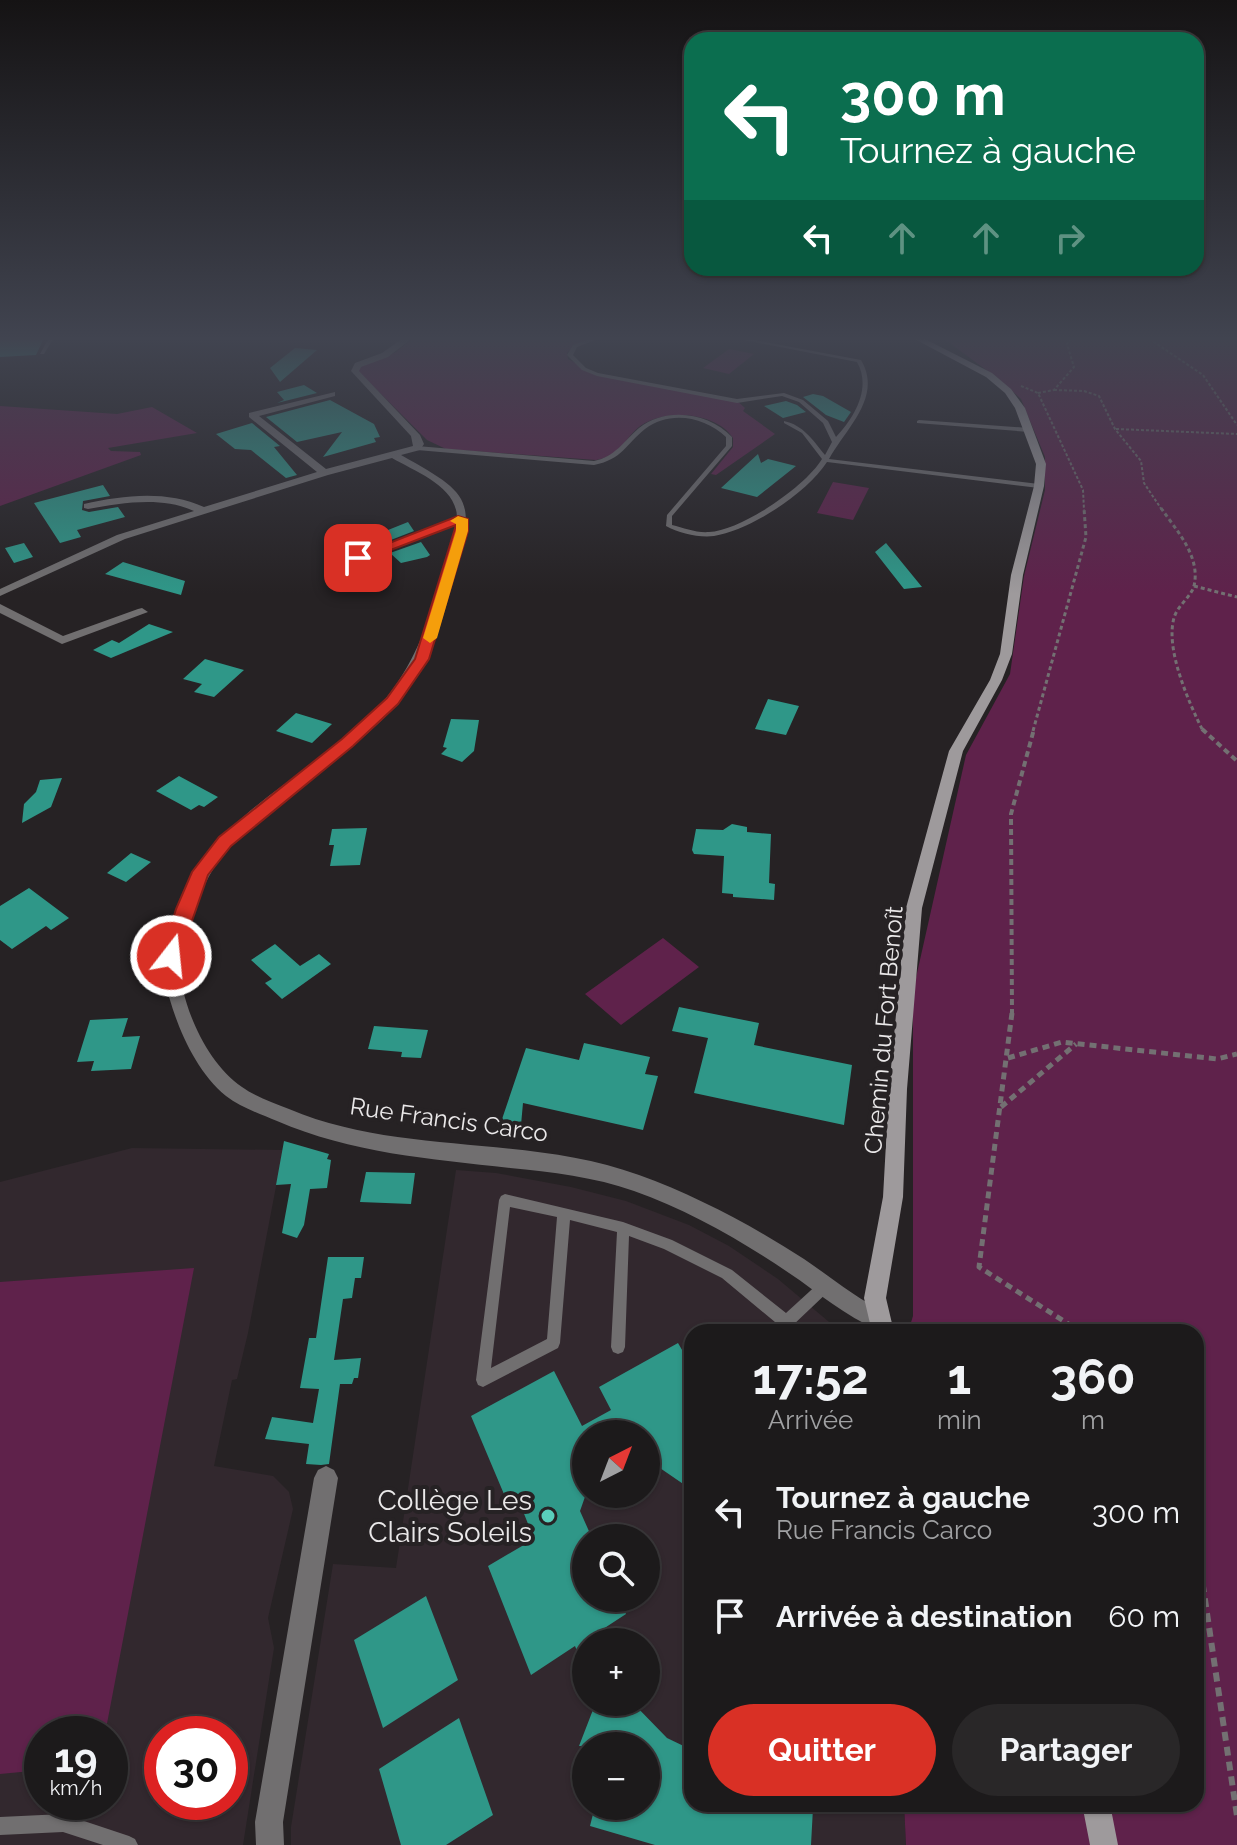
<!DOCTYPE html>
<html lang="fr">
<meta charset="utf-8">
<style>
body{margin:0;font-family:Raleway,sans-serif;background:#292728;color:#f1f3f6;height:100vh;display:flex;flex-direction:column;font-size:30px;white-space:nowrap}
*{box-sizing:border-box;margin:0}
p{font-size:26px;color:#a0a1a3}
.icon{flex:none;width:44px;height:44px;fill:none;stroke:currentColor;stroke-width:2;stroke-linecap:round;stroke-linejoin:round}
.map{position:relative;flex:1;overflow:hidden}
.sheet{position:absolute;left:684px;top:1324px;width:520px;height:488px;display:flex;flex-direction:column;background:#1c1a1b;border-radius:24px;box-shadow:0 2px 6px #0004,0 0 0 2px #3a383a}
.sheet>*{flex:none}
.hud{position:absolute;left:684px;top:32px;width:520px;height:244px;border-radius:24px;box-shadow:0 2px 6px #0004,0 0 0 2px #3a383a;background:#0b6e4f;color:#fff;overflow:hidden}
.needle{width:52px;rotate:42deg}
.controls{position:absolute;left:572px;top:1420px;display:grid;gap:16px}
.controls a{display:grid;place-items:center;width:88px;height:88px;border-radius:50%;background:#1c1a1b;box-shadow:0 2px 6px #0004,0 0 0 2px #3a383a;font-size:40px}
.speed{position:absolute;left:24px;top:1716px;display:flex;gap:16px;font-size:40px;font-weight:700;text-align:center}
.speed>*{display:grid;place-content:center;width:104px;height:104px;border-radius:50%;background:#1c1a1b;box-shadow:0 2px 6px #0004,0 0 0 2px #3a383a;line-height:1}
.speed small{font-size:20px;font-weight:400}
.speed .limit{border:12px solid #d22;background:#fff;color:#111}
.pin{position:absolute;display:grid;place-items:center;width:68px;height:68px;color:#fff;margin:-34px;border-radius:16px;box-shadow:0 4px 12px #0006}
.me{position:absolute;width:88px;margin:-44px;rotate:16deg;stroke-linejoin:round;filter:drop-shadow(0 0 6px #0008)}
.turn{display:flex;align-items:center;gap:28px;height:168px;padding:0 24px;font-size:36px}
.turn .icon{width:104px;height:104px;stroke-width:2.5}
.turn b{display:block;font-size:56px;line-height:68px}
.lanes{display:flex;align-items:center;height:76px;padding:0 24px;background:#0003;justify-content:center;gap:40px;direction:ltr}
.lanes .off{opacity:.35}
.eta{display:flex;justify-content:space-evenly;align-items:center;height:136px;text-align:center}
.eta b{font-size:48px;font-weight:700;line-height:56px}
.cta{display:flex;gap:16px;margin-top:auto;padding:16px 24px}
.cta a{flex:1;height:92px;border-radius:48px;background:#d93025;color:#fff;font-size:32px;font-weight:700;line-height:92px;text-align:center}
.cta a+a{background:#292728;color:#f1f3f6}
ul{padding:0;list-style:none}
li{display:flex;align-items:center;gap:24px;height:104px;padding:0 24px}
li div{flex:1}
li b{display:block;font-size:30px}
li em{font-style:normal}
.map>svg:first-child{display:block}
</style>
<div class="map">
<svg width="1237" height="1845" viewBox="0 0 1237 1845">
<rect width="100%" height="100%" fill="#262224"/>
<path fill="#32282e" fill-rule="evenodd" d="M132,1148L283,1150L248,1333L237,1379L232,1380L214,1466L273,1476L289,1492L293,1509L268,1618L274,1648L243,1845H0V1182ZM42,1734H110V1802H42ZM162,1734H230V1802H162Z
M456,1170L496,1173L571,1187L626,1201L689,1225L729,1246L778,1279L841,1332H692V1804H904L906,1845H291V1827L333,1564L396,1568ZM586,1434H646V1494H586ZM586,1538H646V1598H586ZM586,1642H646V1702H586ZM586,1746H646V1806H586Z"/>
<path fill="#5f224b" d="M416,336L467,340L484,336H607L571,349L567,353L568,359L595,373L736,400L745,408L743,411L775,434L716,475L711,474L733,447V438C717,413 670,409 645,423C624,435 624,455 596,460L446,449L427,440L356,369L396,352Z
M940,336H1237V1845H906L904,1804H1196V1332H908L913,1316V991L966,755L1010,674L1024,576L1045,490V457L1021,399L1000,380Z
M729,349L754,354L729,374L703,368Z
M0,406L117,414L152,407L197,433L108,448L111,451L140,452L141,455L0,506Z
M833,482L869,488L853,520L817,513Z
M663,938L699,967L621,1025L585,994Z
M194,1268L105,1734H42V1770L0,1774V1282Z"/>
<path fill="#2f9788" d="M0,336H45L36,355L0,357Z
M295,348L317,350L280,382L270,368Z
M304,385L317,393L277,403L284,400L277,392Z
M813,394L823,396L851,412L844,422L826,415L803,397Z
M330,400L374,424L380,437L374,438L376,442L323,457L342,432L297,442L266,417Z
M786,401L797,405L806,412L783,418L764,406Z
M252,423L280,446L274,447L297,475L286,478L251,450L235,449L216,434Z
M758,454L761,463L768,459L796,466L757,497L721,488Z
M103,485L110,496L83,501L82,510L89,512L118,507L125,517L77,530L81,537L60,543L34,503Z
M408,522L414,531L383,543L378,534Z
M421,542L430,555L427,557L401,563L390,553Z
M24,543L33,557L14,563L5,548Z
M886,543L922,587L904,589L875,552Z
M123,562L185,581L181,595L105,574Z
M149,624L173,632L111,658L93,650L112,640L119,643Z
M205,659L244,670L214,697L194,692L202,684L183,679Z
M768,699L799,706L786,735L755,729Z
M296,713L332,724L312,743L276,731Z
M451,719L479,720L474,751L462,762L441,754L447,748L443,747Z
M179,776L218,797L204,807L199,805L191,810L156,791Z
M62,778L51,807L22,823L24,804L36,792L40,780Z
M732,824L747,827V832L771,834L769,883L775,884L774,900L733,897V894L722,893L724,856L694,854L692,850L696,829L723,830Z
M367,828L360,865L330,866L334,845H329L332,829Z
M131,853L151,862L126,882L107,873Z
M29,888L69,918L51,930L46,926L12,949L0,940V906Z
M275,944L300,966L319,954L331,964L282,999L265,983L272,979L251,960Z
M679,1007L759,1023L754,1045L852,1065L844,1125L694,1093L708,1038L672,1031Z
M128,1018L122,1037L140,1036L131,1069L91,1071L94,1061L77,1062L90,1020Z
M374,1026L428,1030L421,1058L401,1057L402,1052L368,1049Z
M584,1043L650,1057L645,1074L658,1076L643,1130L523,1103L521,1125H500L526,1048L579,1060Z
M284,1141L329,1154L327,1159L331,1160L327,1188L310,1189L304,1225L297,1238L282,1233L291,1184L276,1185Z
M366,1172L415,1173L411,1204L360,1202Z
M328,1257H364L361,1278H355L352,1298L343,1299L334,1360L361,1358L358,1378H354L352,1384H340L329,1464L321,1465L306,1464L309,1444L265,1439L272,1417L313,1423L319,1389L300,1388L309,1338H316Z
M678,1343L692,1367V1490L657,1466L646,1472V1434H586V1494L580,1511L592,1538H586V1598H619L626,1614L600,1631L605,1642H586V1673L575,1646L531,1675L488,1566L534,1539L519,1501L509,1506L471,1416L554,1371L582,1426L611,1410L599,1387Z
M426,1596L458,1680L383,1728L354,1640Z
M596,1702H632L667,1738L692,1750V1804H805L813,1808L811,1845H655L590,1826L595,1806H646V1746H579Z
M459,1718L493,1815L446,1845H401L379,1769Z"/>
<g fill="none" stroke-linecap="round" stroke-linejoin="round">
<path stroke="#737072" stroke-width="2" stroke-dasharray="3 2" stroke-linecap="butt" d="M1145,336L1203,375L1237,425
M1021,386L1038,393L1083,490L1084,510
M1054,390L1084,391L1099,396L1115,429L1141,461L1144,483L1162,510
M1038,393L1054,390L1074,367L1067,344L1072,336
M1116,429L1237,434"/>
<path stroke="#737072" stroke-width="3" stroke-dasharray="4 3" stroke-linecap="butt" d="M1161,508C1176,530 1201,556 1194,586C1191,597 1177,606 1174,618C1165,649 1189,703 1203,731
M1194,586L1237,597
M1033,731L1086,537L1084,508"/>
<path stroke="#737072" stroke-width="4" stroke-dasharray="6 4" stroke-linecap="butt" d="M1202,729L1237,761
M1012,1015L1011,814L1034,729"/>
<path stroke="#737072" stroke-width="5" stroke-dasharray="7 5" stroke-linecap="butt" d="M1012,1013L979,1267L1081,1332
M1008,1058L1062,1042L1217,1059L1237,1054
M1001,1107L1076,1044"/>
<path stroke="#737072" stroke-width="6" stroke-dasharray="9 6" stroke-linecap="butt" d="M1196,1539L1237,1816"/>
<path fill="#716f70" fill-rule="evenodd" d="M50,336H55L44,354H40Z
M598,336H605L577,347L573,355L586,368L598,373L737,399L784,393L803,400L828,421L836,437C854,418 872,388 857,362L723,336H733L861,360C883,397 846,428 829,459L1039,484L1042,486L1039,488L827,462C807,493 751,530 714,536C699,538 679,533 666,526L667,515L726,446V437C705,417 670,410 645,429C625,445 623,459 594,465L417,450L414,448L417,446L594,461C615,457 624,441 639,428C667,406 709,413 732,437V446L672,516V525C684,528 696,533 709,532C741,531 806,486 822,459L802,433L784,423V421C803,425 813,440 825,455L832,442L823,423L799,402L782,396L737,403L597,376L582,370L567,355L573,345Z
M919,420L1029,428L1032,430L1029,432L917,423V421Z
M505,1194L623,1222L672,1240L732,1270L786,1313L821,1281L826,1279L831,1281L833,1285L831,1289L791,1327L786,1329L781,1327L722,1278L664,1249L629,1236L625,1347L623,1352L618,1354L613,1352L611,1347L617,1232L570,1220L560,1343L558,1348L483,1387L478,1385L476,1380L499,1200L501,1196ZM510,1207L557,1217L547,1339L491,1368Z
M63,1814L129,1836L135,1839L138,1845H103L63,1832L0,1835V1817Z"/>
<path fill="#716f70" fill-rule="evenodd" d="M406,336H415L388,357L361,367L359,371L420,435L424,444L420,450L401,455C470,494 477,498 454,576C442,621 428,668 397,704C346,762 271,795 223,855C209,873 200,893 192,914C185,929 178,947 179,964C182,1007 206,1062 242,1087C256,1097 274,1103 289,1109C400,1156 527,1134 639,1175C697,1196 753,1226 804,1259C831,1277 856,1299 886,1312L889,1319L886,1326L878,1330C845,1316 819,1293 789,1273C742,1241 688,1210 634,1191C595,1177 551,1172 510,1168C430,1159 351,1153 277,1121C260,1114 240,1107 226,1096C198,1073 180,1034 170,1000C165,985 161,967 163,952C171,903 202,859 235,825C263,797 298,776 329,752C391,705 414,666 438,593C445,571 453,548 456,525L334,571L324,569L457,517C456,486 416,472 392,458L328,475L125,539L0,596V589L117,535L194,511C161,496 122,503 88,509L84,508V504C124,495 166,490 204,507L317,472L249,417V413L335,392V396L259,416L326,469L413,446L411,436L351,371L355,363L382,353Z
M0,604L63,636L138,609L142,608L148,612L62,644L0,613Z
M326,1466L334,1470L338,1478L283,1822L284,1845H256L255,1822L314,1478L318,1470Z"/>
<path fill="#9e9a9c" fill-rule="evenodd" d="M909,336H919L992,373L1011,389L1025,408L1046,464L1044,486L1023,575L1012,654L1002,680L963,751L922,908L907,1089L903,1197L886,1298L894,1332H872L864,1298L883,1197L889,1089L906,908L949,751L990,680L1000,654L1011,575L1034,486L1036,464L1015,408L1005,393L986,377Z
M1082,1804H1110L1118,1845H1090Z"/>
</g>
<linearGradient id="sky" x2="0" y2="1"><stop stop-color="#151314"/><stop offset="0.57" stop-color="#414450"/><stop offset="1" stop-color="#414450" stop-opacity="0"/></linearGradient>
<rect width="1237" height="594" fill="url(#sky)"/>
<path fill="#d93025" stroke="#8d1f18" stroke-width="2" d="M458,516L468,519V531L429,659L398,704L353,746L231,846L208,875L178,961H164L162,956L176,909L192,872L219,837L342,739L387,698L415,659L456,525L362,561L351,558Z"/>
<path fill="#f59e0b" d="M458,516L468,519V531L437,638L430,643L423,638L456,531V524L450,521Z"/>
<circle fill="#5acebc" stroke="#262224" stroke-width="3" cx="548" cy="1516" r="8"/>
<g text-anchor="middle" stroke-width="8" stroke-linejoin="round" paint-order="stroke">
<g font-size="24" fill="#eae8e9" stroke="#262224">
<text transform="translate(884 1030) rotate(-85)" y="8">Chemin du Fort Benoît</text>
<text transform="translate(449 1120) rotate(8)" y="8">Rue Francis Carco</text>
</g>
<g font-size="28" fill="#eae8e9" stroke="#262224" text-anchor="end">
<text x="532" y="1510">Collège Les<tspan x="532" dy="32">Clairs Soleils</tspan></text>
</g>
</g>
</svg>
<div class="controls">
<a><svg class="needle" viewBox="-14 -14 28 28"><path d="M0-13l5 13h-10z" fill="#e53935"/><path d="M0 13l5-13h-10z" fill="#a0a1a3"/></svg></a>
<a><svg class="icon" aria-label="search" viewBox="0 0 24 24"><circle cx="10" cy="10" r="6"/><path d="M15 15l6 6"/></svg></a>
<a>+</a>
<a>−</a>
</div>
<div class="speed"><div>19<small>km/h</small></div><div class="limit">30</div></div>
<div class="pin" style="left:358px;top:558px;background:#d93025"><svg class="icon" aria-label="arrive" viewBox="0 0 24 24"><path d="M6 21V4h12l-3 4 3 4H6"/></svg></div>
<svg class="me" style="left:171px;top:956px" viewBox="-20 -20 40 40"><circle r="17" fill="#d93025" stroke="#fff" stroke-width="3"/><path d="M0-11L8 9 0 5-8 9z" fill="#fff"/></svg>
<div class="hud">
<div class="turn"><svg class="icon" aria-label="left" viewBox="0 0 24 24"><path d="M17 20v-9H6M10 6l-5 5 5 5"/></svg><div><b>300 m</b>Tournez à gauche</div></div>
<div class="lanes"><svg class="icon" aria-label="left" viewBox="0 0 24 24"><path d="M17 20v-9H6M10 6l-5 5 5 5"/></svg><svg class="icon off" aria-label="ahead" viewBox="0 0 24 24"><path d="M12 20V5M6 11l6-6 6 6"/></svg><svg class="icon off" aria-label="ahead" viewBox="0 0 24 24"><path d="M12 20V5M6 11l6-6 6 6"/></svg><svg class="icon off" aria-label="right" viewBox="0 0 24 24"><path d="M7 20v-9h11M14 6l5 5-5 5"/></svg></div>
</div>
<section class="sheet">
<div class="eta">
<div><b>17:52</b><p>Arrivée</p></div>
<div><b>1</b><p>min</p></div>
<div><b>360</b><p>m</p></div>
</div>
<ul>
<li><svg class="icon" aria-label="left" viewBox="0 0 24 24"><path d="M17 20v-9H6M10 6l-5 5 5 5"/></svg><div><b>Tournez à gauche</b><p>Rue Francis Carco</p></div><em>300 m</em></li>
<li><svg class="icon" aria-label="arrive" viewBox="0 0 24 24"><path d="M6 21V4h12l-3 4 3 4H6"/></svg><div><b>Arrivée à destination</b></div><em>60 m</em></li>
</ul>
<div class="cta"><a>Quitter</a><a>Partager</a></div>
</section>
</div>
